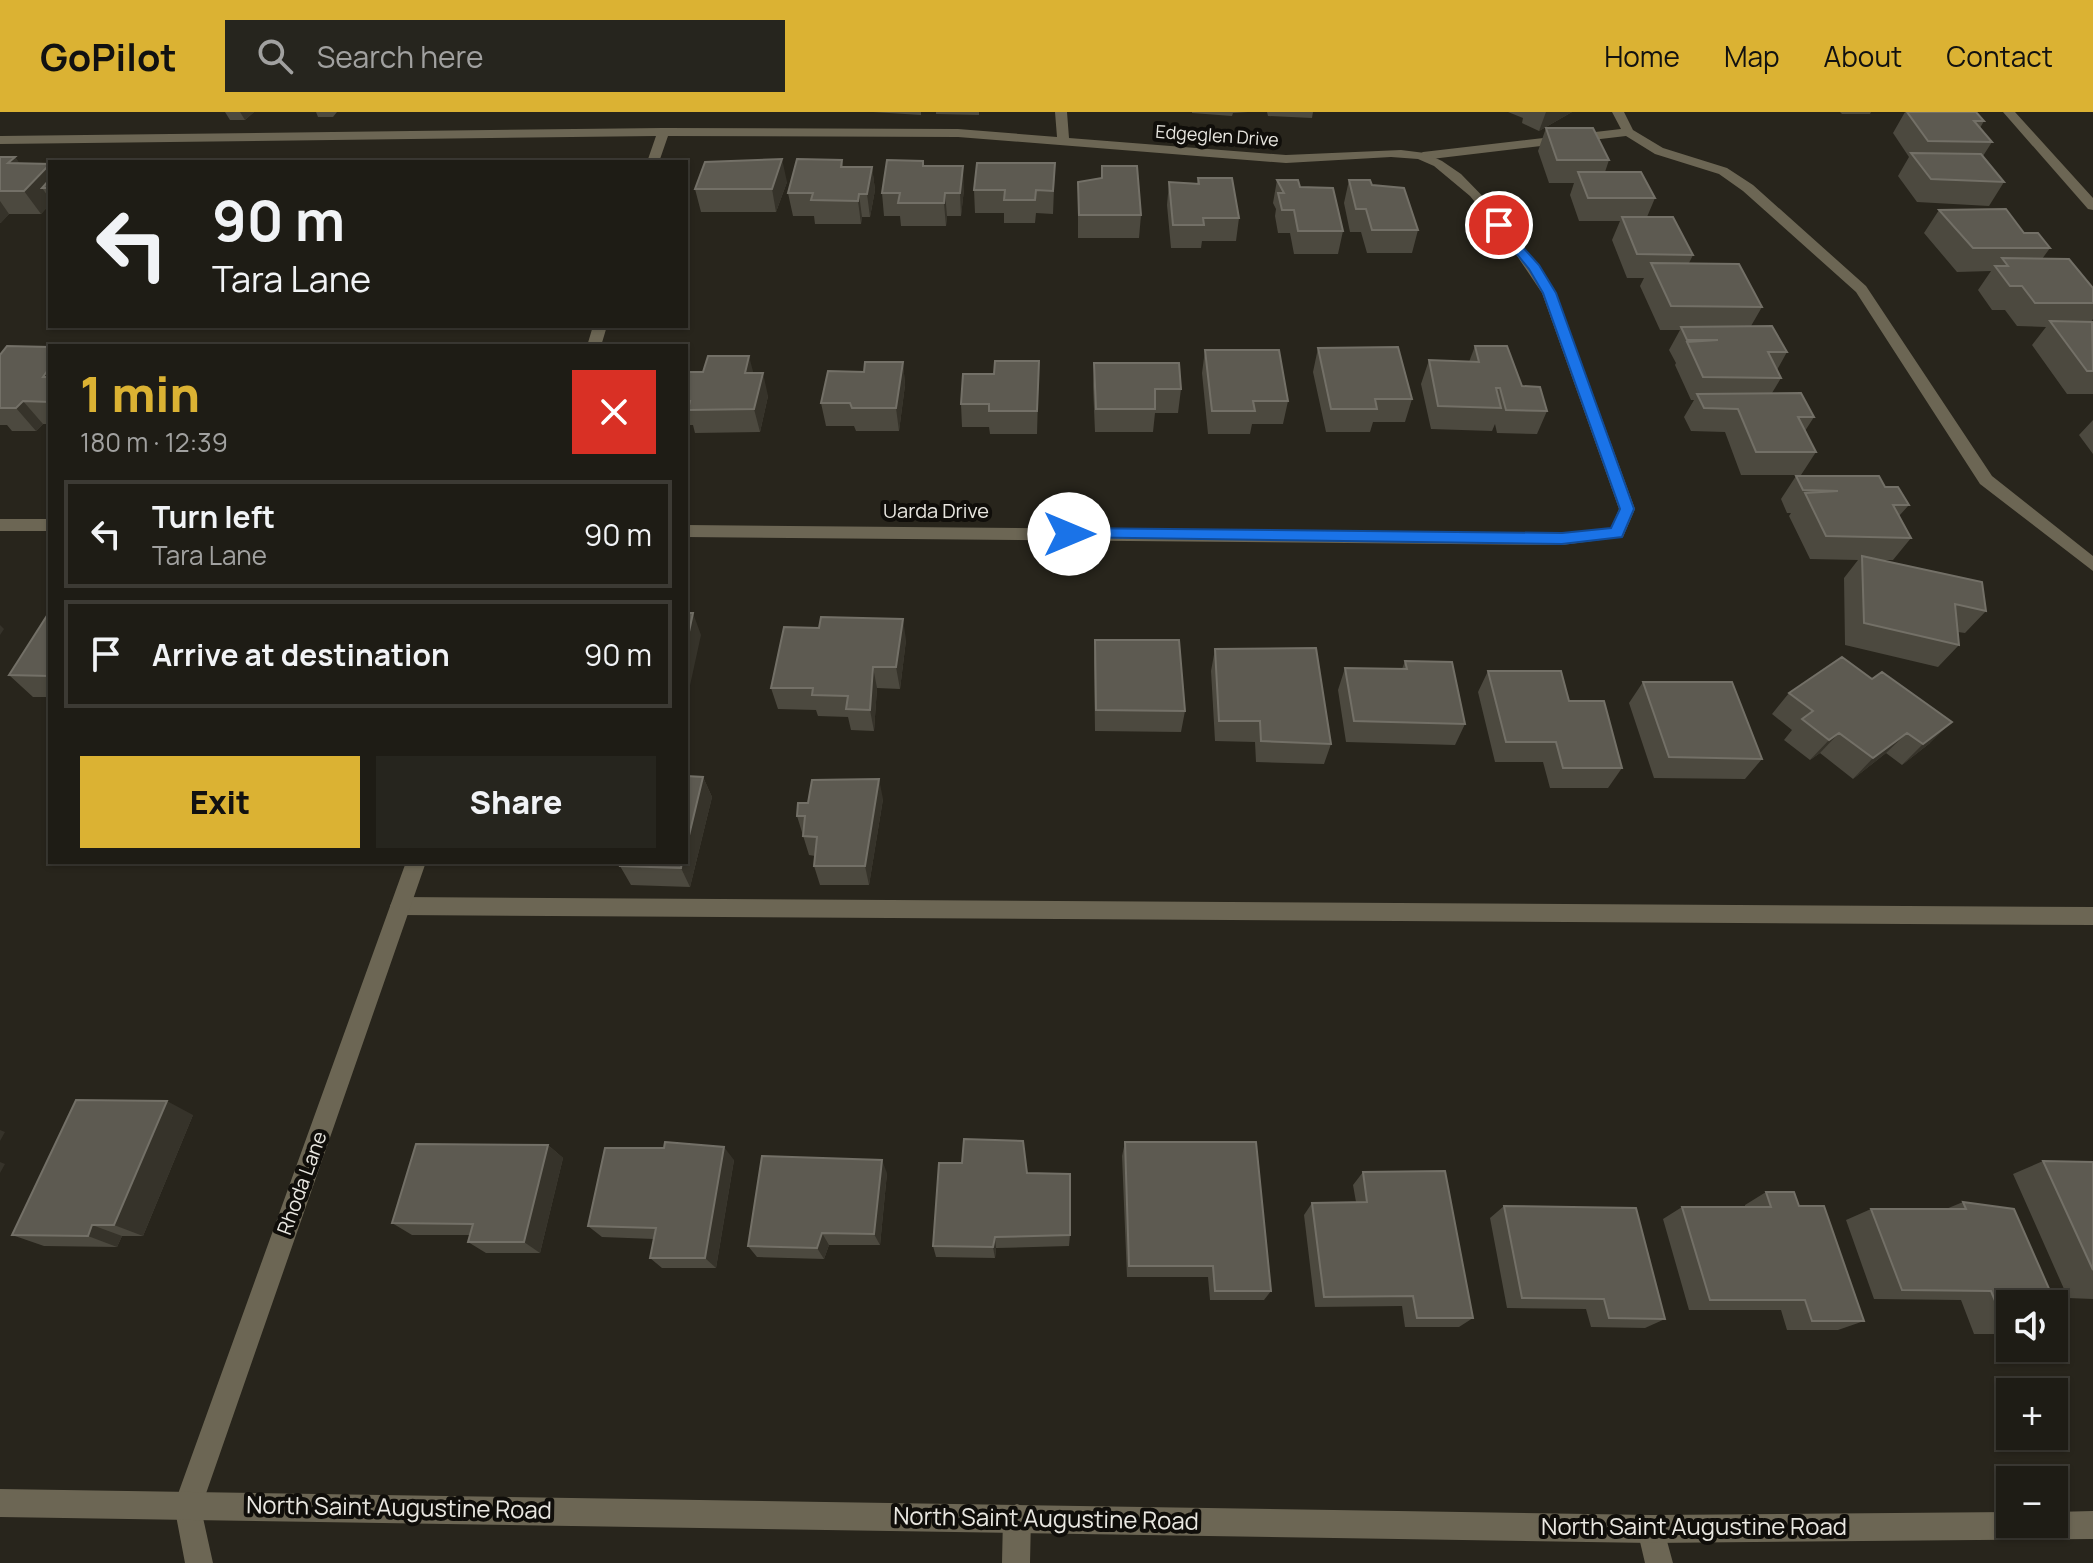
<!DOCTYPE html>
<meta charset="utf-8">
<style>
body{margin:0;font-family:Manrope,sans-serif;background:#26251e;color:#f1f3f6;height:100vh;display:flex;flex-direction:column;font-size:30px;white-space:nowrap}
*{box-sizing:border-box;margin:0}
p{font-size:26px;color:#a1a1a0}
.icon{flex:none;width:44px;height:44px;fill:none;stroke:currentColor;stroke-width:2;stroke-linecap:round;stroke-linejoin:round}
.map{position:relative;flex:1;overflow:hidden}
.panel{position:absolute;left:48px;top:232px;width:640px;height:520px;display:flex;flex-direction:column;background:#1e1c15;border-radius:0px;box-shadow:0 2px 6px #0004,0 0 0 2px #3c3a34}
.panel>*{flex:none}
.hud{position:absolute;left:48px;top:48px;width:640px;height:168px;border-radius:0px;box-shadow:0 2px 6px #0004,0 0 0 2px #3c3a34;background:#1e1c15;color:#f1f3f6;overflow:hidden}
.fabs{position:absolute;left:1996px;top:1178px;display:grid;gap:16px}
.fabs a{display:grid;place-items:center;width:72px;height:72px;border-radius:0px;background:#1e1c15;box-shadow:0 2px 6px #0004,0 0 0 2px #3c3a34;font-size:40px}
.pin{position:absolute;display:grid;place-items:center;width:68px;height:68px;color:#fff;margin:-34px;border:4px solid #fff;border-radius:50%;box-shadow:0 2px 8px #0007}
.me{position:absolute;width:88px;margin:-44px;rotate:90deg;stroke-linejoin:round;filter:drop-shadow(0 0 6px #0008)}
.turn{display:flex;align-items:center;gap:28px;height:168px;padding:0 32px;font-size:36px}
.turn .icon{width:104px;height:104px;stroke-width:2.5}
.turn b{display:block;font-size:56px;line-height:68px}
.round{display:grid;place-items:center;flex:none;width:84px;height:84px;border-radius:0px;background:#26251e}
.headline{display:flex;align-items:center;justify-content:space-between;height:136px;padding:0 32px}
h1{font-size:48px;font-weight:800;line-height:60px;color:#dbb233}
.action{display:flex;gap:16px;margin-top:auto;padding:16px 32px}
.action a{flex:1;height:92px;border-radius:0px;background:#dbb233;color:#111;font-size:32px;font-weight:800;line-height:92px;text-align:center}
.action a+a{background:#26251e;color:#f1f3f6}
ul{padding:0;list-style:none}
li{display:flex;align-items:center;gap:24px;height:108px;margin:0 16px 12px;padding:0 16px;border:4px solid #3c3a34;border-radius:0px}
li div{flex:1}
li b{display:block;font-size:30px}
li em{font-style:normal}
header{display:flex;align-items:center;gap:48px;box-sizing:border-box;height:112px;padding:0 40px;background:#dbb233;color:#111}
header strong{font-size:38px}
nav{display:flex;gap:44px;margin-inline-start:auto;font-size:28px}
.search{width:560px;height:72px;background:#26251e;display:flex;align-items:center;gap:20px;box-sizing:border-box;padding:0 28px;border-radius:0px;color:#a1a1a0;font-size:30px}
.map>svg:first-child{display:block}
</style>
<header>
<strong>GoPilot</strong>
<div class="search"><svg class="icon" aria-label="search" viewBox="0 0 24 24"><circle cx="10" cy="10" r="6"/><path d="M15 15l6 6"/></svg>Search here</div>
<nav><a>Home</a><a>Map</a><a>About</a><a>Contact</a></nav>
</header>
<div class="map">
<svg width="2093" height="1451" viewBox="0 0 2093 1451">
<rect width="100%" height="100%" fill="#28251c"/>
<g fill="none" stroke-linecap="round" stroke-linejoin="round">
<path fill="#6c6654" fill-rule="evenodd" d="M1612,0H1624L1633,18L1663,36L1727,56L1753,73L1866,174L1992,364L2093,444V459L1980,372L1856,180L1743,79L1719,62L1655,42L1626,24L1423,48L1417,44L1423,40L1621,17Z
M400,785L2093,795V813L400,803L393,800L390,794L393,788Z
M188,1379L198,1383L213,1451H185L174,1393L178,1383Z
M1017,1392L1027,1396L1031,1406L1030,1451H1002L1003,1406L1007,1396Z"/>
<path fill="#6c6654" fill-rule="evenodd" d="M1055,0H1067L1069,26L1286,43L1401,38L1425,41L1442,49L1461,62L1497,99L1556,181L1635,397L1623,425L1562,433L686,425V413L1562,421L1611,416L1619,397L1542,181L1505,126L1470,84L1434,54L1418,47L1391,45L1286,51L958,25L668,24L659,50H647L656,24L0,32V24L663,16L958,17L1057,25Z
M2003,0H2015L2093,86V98L2088,97Z
M593,214H607L601,234H587Z
M0,407H50V419H0Z
M406,750H426L202,1393L198,1403L188,1407L178,1403L174,1393Z
M1651,1403L1661,1407L1673,1451H1645L1637,1417L1641,1407Z"/>
<path fill="#6c6654" fill-rule="evenodd" d="M0,1377L1651,1403L2010,1400V1412H2054V1400L2093,1399V1427L1651,1431L0,1405Z"/>
</g>
<path fill="#4c493f" d="M225,0H254L245,8H230Z
M316,0H337L333,5H318Z
M873,0H921V3Z
M936,0H979V3L936,2Z
M1192,0H1248L1233,1L1232,4L1192,1Z
M1267,0H1313L1312,6L1268,4Z
M1508,0H1572L1539,19L1522,11L1523,6Z
M1840,0H1871L1870,2H1842Z
M1905,0H1976L1984,9L1980,16L1992,30L1983,44L2004,70L1989,94L1917,90L1898,64L1909,45L1893,21Z
M1546,16L1609,48L1605,60L1655,86L1647,105L1693,143L1689,151L1762,195L1751,214L1787,240L1777,258L1781,266L1772,281L1814,305L1805,319L1816,340L1801,363H1741L1725,320L1691,319L1684,305L1694,288H1691L1675,253L1676,251L1669,238L1680,218H1660L1640,174L1644,166H1627L1612,128L1620,109H1579L1570,83L1574,71H1549L1538,39Z
M0,45H15L19,51L50,52V92L41,102H9L0,111Z
M842,48L843,55H872L875,78L870,105H862L861,112H815L814,104H793L788,81Z
M923,49L924,54L964,77L961,104H947L946,114H901L900,104H884L882,81Z
M1055,51L1053,102L1036,101L1035,111H1004V101H975L974,78Z
M1102,54L1141,103L1139,126H1078V70L1101,66Z
M1198,66L1239,106L1236,129H1202L1201,136H1171L1167,93L1169,70L1197,71Z
M1277,68L1300,75L1343,119L1338,142H1294L1290,121H1278L1275,104L1276,97L1273,91Z
M1349,68L1372,73L1418,118L1412,141H1367L1361,120H1350L1344,91Z
M787,70L776,100H701L695,77Z
M1939,98L2024,121L2050,136L2042,147L2093,176V207L2091,210L2093,211V282H2067L2032,233L2046,215L2017,214L2005,198H1992L1978,178L1991,159L1957,160L1924,121Z
M1475,234L1522,274L1547,299L1537,322L1497,321L1495,312L1492,319L1431,317L1421,272L1429,248L1469,250Z
M50,235V312H43L36,319H12L7,313H0V243Z
M1318,236L1412,287L1405,310H1373L1370,320H1326L1313,260Z
M1205,238L1288,289L1283,312H1252L1250,322H1208L1202,261Z
M1039,249L1037,322H990L989,315H962L961,292L994,262Z
M903,250L905,273L899,319H856L854,314H826L821,291L864,260Z
M1094,251L1181,277L1178,301H1155L1153,320H1095L1093,274Z
M686,260L753,261L768,284L760,320L695,321L693,313H686Z
M2093,308V342L2079,323Z
M1796,364L1885,375L1909,393L1899,404L1911,426L1893,448H1881L1986,499L1965,521L1958,520L1959,533L1938,555L1845,533L1844,466L1858,448L1810,447L1789,404L1791,401H1787L1781,387Z
M50,502V585H33L9,563Z
M906,528L900,577L877,576L874,619L851,618L848,605L818,604L816,598L778,597L771,576Z
M1095,528L1185,599L1181,620L1095,619L1094,549Z
M1215,537L1331,632L1324,652L1256,650L1255,630L1215,629L1211,559Z
M1842,545L1930,631L1902,653L1886,641L1853,667L1820,641L1810,648L1784,628L1792,618L1772,602L1789,581Z
M1405,549L1465,612L1455,633L1346,630L1338,578L1345,556L1402,557Z
M1488,559L1569,589L1622,656L1608,676H1550L1543,650H1495L1478,580Z
M1643,570L1762,647L1745,667L1654,666L1629,591Z
M703,665L712,685L690,775L631,773L620,754Z
M883,687L869,773H820L814,754L815,744L809,743L797,704Z
M193,1003L143,1124H122L117,1135L44,1134L12,1123Z
M1125,1030L1271,1179L1264,1188H1210L1208,1165H1127L1122,1044Z
M548,1033L563,1046L540,1141H486L468,1130L470,1123H412L392,1111Z
M664,1036L734,1048L716,1156H662L650,1146L654,1127L602,1125L588,1114Z
M2043,1049L2093,1050V1187L2068,1186L2013,1062Z
M1363,1060L1473,1206L1459,1215H1405L1402,1194L1315,1195L1304,1103L1312,1091L1356,1090L1353,1073Z
M887,1061L880,1133H829L824,1147L757,1145L748,1134Z
M1027,1061L1070,1123L1069,1134L996,1136L995,1146L936,1145L933,1134Z
M1766,1080L1799,1094L1864,1209L1838,1218H1787L1781,1198H1689L1663,1107L1682,1095H1745V1093Z
M1963,1090L2014,1097L2065,1213L2054,1216V1192H2010V1222H1974L1961,1188L1874,1187L1846,1108L1871,1097H1946Z
M1504,1094L1665,1207L1645,1216L1591,1215L1586,1197L1507,1196L1490,1106Z"/>
<path fill="#36332a" d="M240,0H254L245,8Z
M1546,0H1572L1539,19Z
M15,45L31,68L8,51Z
M782,47L787,70L776,100L772,77Z
M50,52V76H42L50,87V92L41,102L24,79Z
M963,54L964,77L961,104L960,81Z
M872,55L875,78L870,105L867,82Z
M945,81L947,104L946,114L944,91Z
M859,82L862,105L861,112L858,89Z
M0,89L9,102L1,111L0,110Z
M749,244L755,267L745,261Z
M903,250L905,273L899,319L896,296Z
M50,255V273L43,265Z
M763,261L768,284L760,320L754,297Z
M23,289L43,312L36,319L16,296Z
M693,501L701,523L689,578L686,570V534Z
M903,507L906,528L900,577L896,555Z
M0,513L4,517L0,523Z
M873,555L877,576L874,619L870,598Z
M1952,610L1930,631L1902,653L1923,632Z
M1839,621L1820,641L1810,648L1829,628Z
M1907,621L1886,641L1853,667L1873,646Z
M703,665L712,685L690,775L681,756L682,750H686V736Z
M879,667L883,687L869,773L865,754Z
M167,989L193,1003L143,1124L114,1113Z
M0,1018L5,1020L0,1029Z
M548,1033L563,1046L540,1141L524,1130Z
M724,1035L734,1048L716,1156L705,1146Z
M882,1048L887,1061L880,1133L874,1122Z
M0,1050L5,1052L0,1061Z
M92,1113L122,1124L117,1135L88,1124Z
M822,1121L829,1133L824,1147L817,1136Z
M995,1125L996,1136L995,1146L993,1135Z"/>
<path fill="#5d5a51" stroke="#737067" stroke-width="2" d="M1907,0H1976L1984,9H1974L1992,30L1928,29Z
M1546,16H1593L1609,48H1557Z
M1911,41L1981,42L2004,70L1931,67Z
M0,45H15L8,51L50,52L24,79H0Z
M156,47L230,49L153,50Z
M782,47L772,77H695L705,50Z
M797,47L842,48L841,55H872L867,82H859L858,89L811,88L813,81H788Z
M428,48L461,49V50H426Z
M552,48L585,50H551Z
M887,48L923,49V54H963L960,81H945L944,91H898L900,81H882Z
M66,49H142L65,50Z
M245,49H289L288,50H244Z
M977,51H1055L1053,79L1036,78L1035,88H1004L1005,78H974Z
M1102,54H1137L1141,103H1079L1078,70L1102,66Z
M1578,60H1641L1655,86H1588Z
M1198,66H1232L1239,106H1203L1204,113H1173L1169,70L1199,72Z
M50,67V76H42Z
M1277,68H1298L1300,75L1333,76L1343,119H1298L1294,98H1282L1278,81H1284Z
M1349,68H1370L1372,73L1404,76L1418,118H1372L1366,97H1356Z
M2006,97L2024,121H2038L2050,136H1973L1939,98Z
M1622,105H1673L1693,143L1637,142Z
M2002,146L2069,147L2093,176V191H2035L2022,174H2010L1995,154H2008Z
M1651,151L1739,152L1762,195L1671,194Z
M2050,209L2092,210L2093,259H2087Z
M1772,214L1787,240H1768L1781,266L1703,265L1687,230L1718,228H1687L1681,215Z
M7,234L50,235V255L43,265H50V290L23,289L16,296H0V243Z
M1475,234H1507L1522,274L1540,275L1547,299L1506,298L1500,276H1496L1501,296L1438,294L1429,248L1479,250Z
M1398,235L1412,287H1375L1377,297H1331L1318,236Z
M1205,238H1279L1288,289H1253L1255,299H1212Z
M708,244H749L745,261H763L754,297L688,298L690,289H686V260H703Z
M995,249H1039L1037,299H989V292H961L963,262H994Z
M865,250H903L896,296H852L850,291H821L828,259L864,260Z
M1094,251H1179L1181,277H1155V297H1096Z
M1801,281L1814,305H1798L1816,340H1756L1738,297L1704,296L1697,282Z
M1796,364H1879L1885,375H1898L1909,393H1893L1911,426L1826,424L1805,381L1838,379L1803,378Z
M1862,444L1982,470L1986,499L1955,492L1959,533L1864,511Z
M686,501H693L686,534Z
M48,502H50V564L9,563Z
M821,505L903,507L896,555H873L870,598L846,597L848,584L812,583L813,576H771L784,515L819,516Z
M1095,528H1179L1185,599L1096,598Z
M1316,536L1331,632L1261,629L1260,609H1219L1215,537Z
M1842,545L1872,567L1882,560L1952,610L1923,632L1907,621L1873,646L1839,621L1829,628L1802,607L1813,599L1789,581Z
M1405,549L1452,550L1465,612L1354,609L1345,556L1407,557Z
M1488,559H1561L1569,589H1604L1622,656H1563L1556,630H1506Z
M1643,570H1732L1762,647L1669,645Z
M686,664L703,665L686,736Z
M879,667L865,754H814L817,725L803,724L805,704H797L798,691H808L812,668Z
M621,750H682L681,756L620,754Z
M76,988L167,989L114,1113H92L88,1124L12,1123Z
M964,1027L1023,1029L1027,1061L1070,1062V1123L995,1125L993,1135L933,1134L939,1051H962Z
M665,1030L724,1035L705,1146H650L656,1116L588,1114L605,1036H664Z
M1125,1030H1256L1271,1179H1215L1213,1154H1129Z
M416,1032L548,1033L524,1130H468L473,1112L392,1111Z
M762,1044L882,1048L874,1122L822,1121L817,1136L748,1134Z
M2043,1049L2093,1050V1158Z
M1445,1059L1473,1206H1417L1413,1184L1324,1185L1312,1091L1367,1090L1363,1060Z
M1766,1080H1794L1799,1094H1824L1864,1209H1812L1805,1188H1710L1682,1095H1771Z
M1963,1090L2014,1097L2065,1213H2054V1192H2010V1213H2005L1991,1179L1902,1178L1871,1097H1966Z
M1504,1094L1636,1096L1665,1207L1609,1206L1604,1187L1522,1186Z"/>
<path fill="#1a73e8" stroke="#114b97" stroke-width="2" d="M1499,109L1539,153L1556,181L1634,397L1622,425L1562,432L1064,425V418L1069,416L1562,421L1611,416L1620,397L1543,181L1529,157L1493,113Z"/>
<g text-anchor="middle" stroke-width="8" stroke-linejoin="round" paint-order="stroke">
<g font-size="18" fill="#e9e7e1" stroke="#100e0a">
<text transform="translate(1217 24) rotate(4)" y="6">Edgeglen Drive</text>
</g>
<g font-size="20" fill="#e9e7e1" stroke="#100e0a">
<text x="936" y="406">Uarda Drive</text>
<text transform="translate(302 1071) rotate(-70)" y="7">Rhoda Lane</text>
</g>
<g font-size="24" fill="#e9e7e1" stroke="#100e0a">
<text transform="translate(399 1396) rotate(1)" y="8">North Saint Augustine Road</text>
<text transform="translate(1046 1407) rotate(1)" y="8">North Saint Augustine Road</text>
<text x="1694" y="1423">North Saint Augustine Road</text>
</g>
</g>
</svg>
<div class="fabs">
<a><svg class="icon" aria-label="sound" viewBox="0 0 24 24"><path d="M4 9h4l5-4v14l-5-4H4zM17 9q2 3 0 6"/></svg></a>
<a>+</a>
<a>−</a>
</div>
<div class="pin" style="left:1499px;top:113px;background:#d93025"><svg class="icon" aria-label="arrive" viewBox="0 0 24 24"><path d="M6 21V4h12l-3 4 3 4H6"/></svg></div>
<svg class="me" style="left:1069px;top:422px" viewBox="-20 -20 40 40"><circle r="19" fill="#fff"/><path d="M0-13L10 11 0 6-10 11z" fill="#1a73e8"/></svg>
<div class="hud">
<div class="turn"><svg class="icon" aria-label="left" viewBox="0 0 24 24"><path d="M17 20v-9H6M10 6l-5 5 5 5"/></svg><div><b>90 m</b>Tara Lane</div></div>
</div>
<section class="panel">
<div class="headline"><div><h1>1 min</h1><p>180 m · 12:39</p></div><a class="round" style="background:#d93025;color:#fff"><svg class="icon" aria-label="close" viewBox="0 0 24 24"><path d="M6 6l12 12M18 6L6 18"/></svg></a></div>
<ul>
<li><svg class="icon" aria-label="left" viewBox="0 0 24 24"><path d="M17 20v-9H6M10 6l-5 5 5 5"/></svg><div><b>Turn left</b><p>Tara Lane</p></div><em>90 m</em></li>
<li><svg class="icon" aria-label="arrive" viewBox="0 0 24 24"><path d="M6 21V4h12l-3 4 3 4H6"/></svg><div><b>Arrive at destination</b></div><em>90 m</em></li>
</ul>
<div class="action"><a>Exit</a><a>Share</a></div>
</section>
</div>
